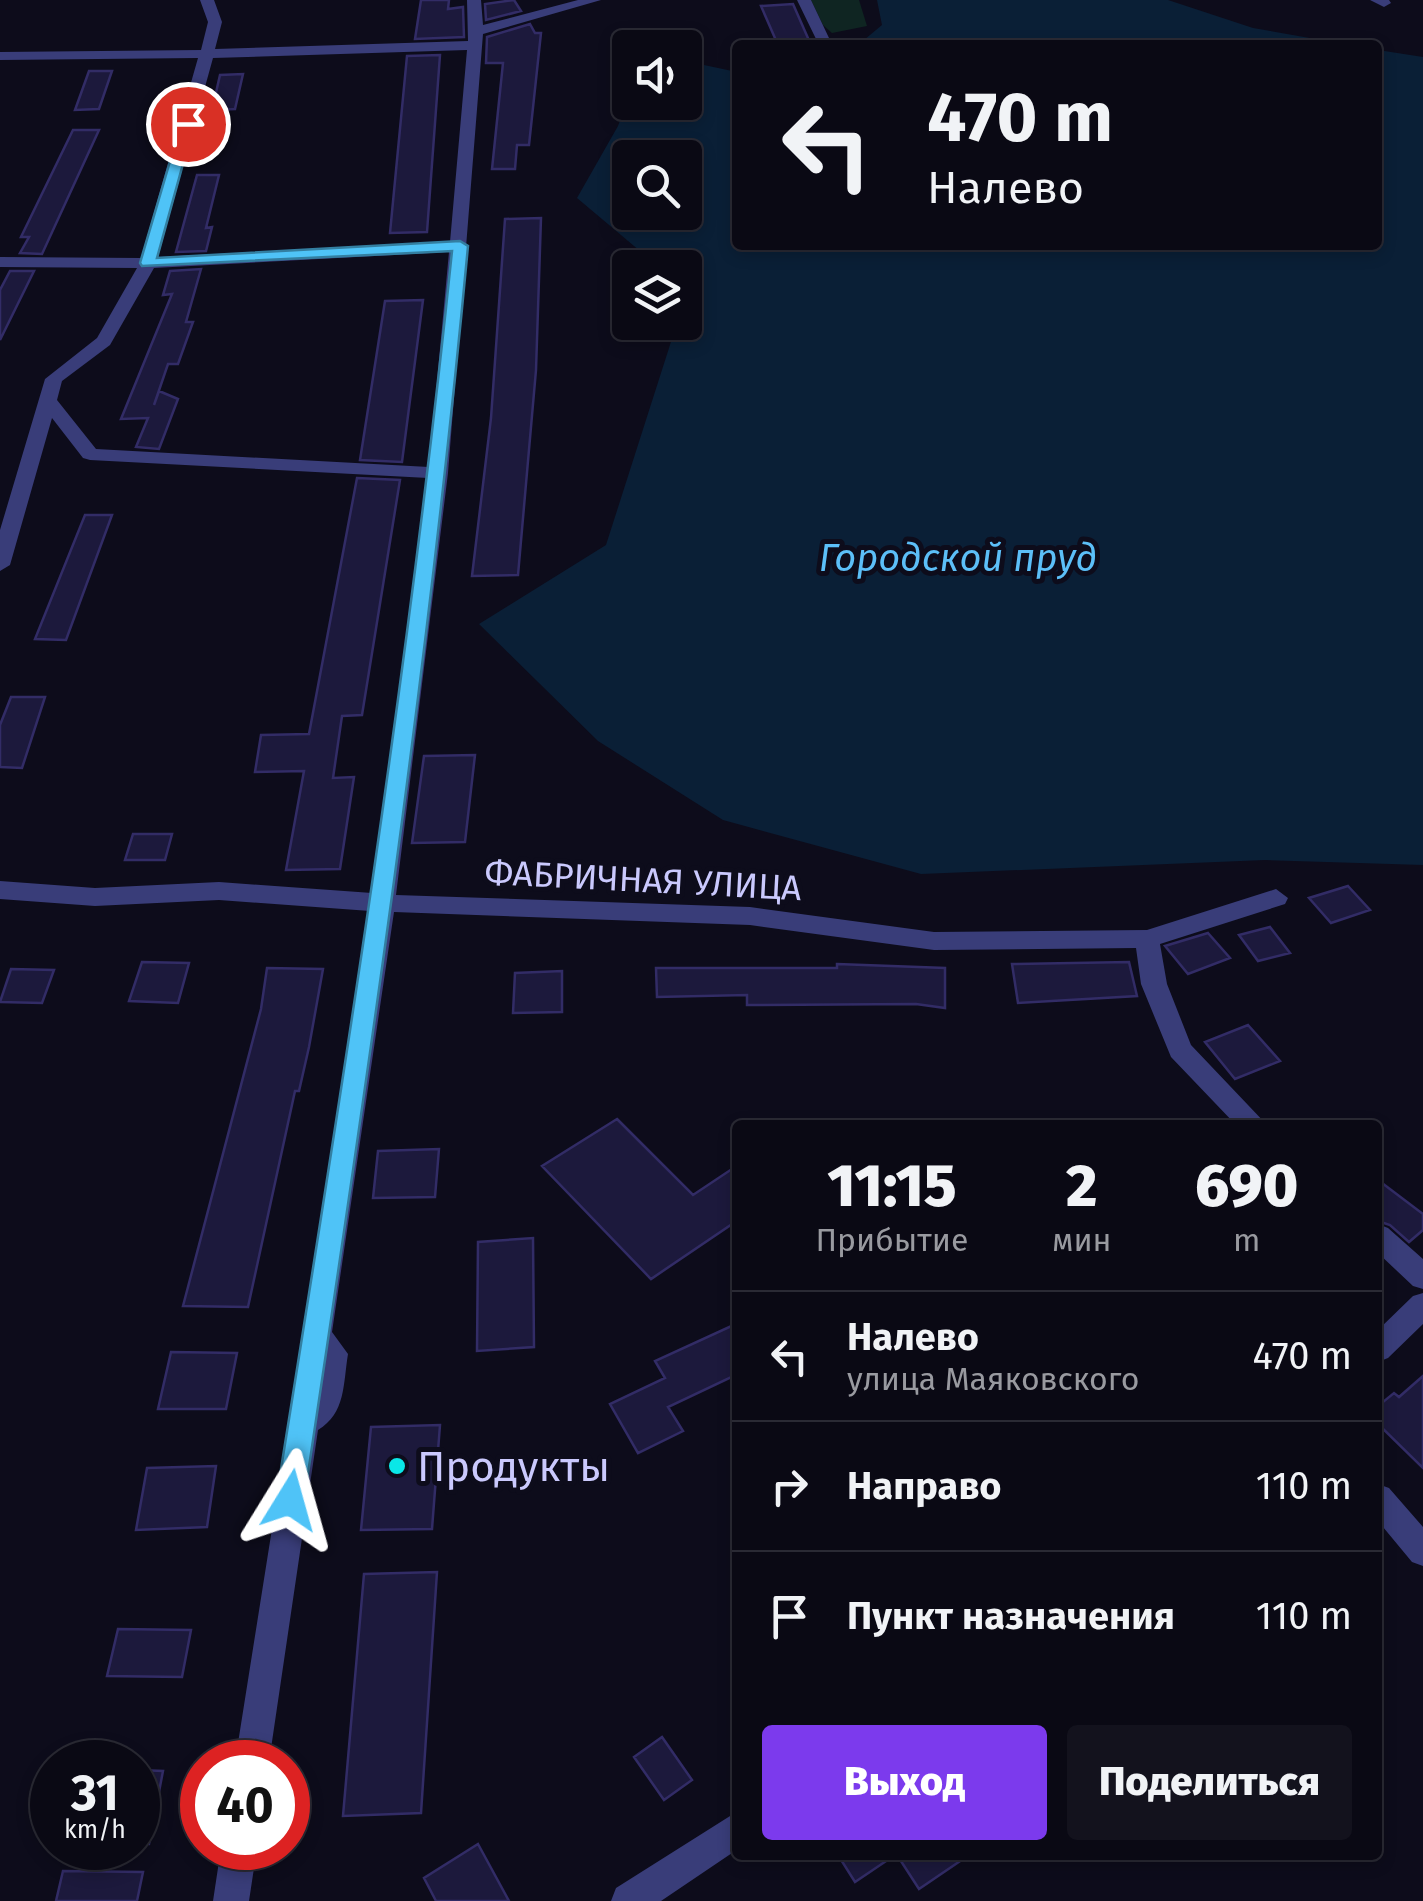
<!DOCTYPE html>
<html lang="ru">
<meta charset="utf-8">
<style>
body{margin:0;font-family:"Fira Sans",sans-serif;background:#13121d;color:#f1f3f6;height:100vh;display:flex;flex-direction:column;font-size:38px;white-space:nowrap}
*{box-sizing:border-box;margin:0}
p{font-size:32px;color:#999aa0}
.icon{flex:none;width:55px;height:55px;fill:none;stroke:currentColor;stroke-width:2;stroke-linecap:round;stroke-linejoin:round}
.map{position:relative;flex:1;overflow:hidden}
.side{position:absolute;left:732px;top:1120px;width:650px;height:740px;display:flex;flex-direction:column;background:#0a0914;border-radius:10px;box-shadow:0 5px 15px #0003,0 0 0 2px #2a2a34}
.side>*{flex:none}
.hud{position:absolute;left:732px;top:40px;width:650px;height:210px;border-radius:10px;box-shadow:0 5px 15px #0003,0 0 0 2px #2a2a34;background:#0a0914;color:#f1f3f6;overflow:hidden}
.fabs{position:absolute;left:612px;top:30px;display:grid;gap:20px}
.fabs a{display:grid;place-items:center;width:90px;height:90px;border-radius:10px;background:#0a0914;box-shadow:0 5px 15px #0003,0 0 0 2px #2a2a34;font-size:50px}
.speed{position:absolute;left:30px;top:1740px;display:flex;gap:20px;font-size:50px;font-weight:700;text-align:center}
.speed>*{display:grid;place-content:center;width:130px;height:130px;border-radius:50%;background:#0a0914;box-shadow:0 5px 15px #0003,0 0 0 2px #2a2a34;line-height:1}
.speed small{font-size:25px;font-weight:400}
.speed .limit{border:15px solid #d22;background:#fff;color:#111}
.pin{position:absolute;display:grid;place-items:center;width:85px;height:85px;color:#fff;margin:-42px;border:5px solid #fff;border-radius:50%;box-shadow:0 2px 10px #0007}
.me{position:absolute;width:110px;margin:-55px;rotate:8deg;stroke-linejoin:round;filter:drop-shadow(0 0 8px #0008)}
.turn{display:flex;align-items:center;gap:35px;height:210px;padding:0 30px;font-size:45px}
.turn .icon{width:130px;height:130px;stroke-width:2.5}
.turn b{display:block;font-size:70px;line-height:85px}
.eta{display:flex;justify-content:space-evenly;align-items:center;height:170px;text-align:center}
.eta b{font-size:60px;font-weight:800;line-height:70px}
.button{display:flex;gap:20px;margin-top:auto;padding:20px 30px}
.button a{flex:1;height:115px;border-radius:10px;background:#7c3aed;color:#fff;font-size:40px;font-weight:800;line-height:115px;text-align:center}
.button a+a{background:#13121d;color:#f1f3f6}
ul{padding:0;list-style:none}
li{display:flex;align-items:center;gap:30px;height:130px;padding:0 30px;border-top:2px solid #2a2a34}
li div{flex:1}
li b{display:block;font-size:38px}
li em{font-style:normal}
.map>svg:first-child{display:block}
</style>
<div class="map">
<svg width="1423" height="1901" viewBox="0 0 1423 1901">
<rect width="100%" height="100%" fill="#0d0c1b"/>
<path fill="#0f2522" d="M811,0H859L867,26L832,33L823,25Z"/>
<path fill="#0a1f36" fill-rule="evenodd" d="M877,0H1168L1253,28L1349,45H858L882,25Z
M1378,50L1423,57V865L1265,860L921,874L723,820L598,741L479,624L606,545L677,323L685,322V268L659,267L577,198L618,126L630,93V102H685V61L737,72L738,245H1378ZM630,158H685V212H630Z"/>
<path fill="#1c193c" stroke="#322c66" stroke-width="2.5" d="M421,0H449L448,9L463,7L464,37L415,39Z
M514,0L521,11L486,20L485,4Z
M793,4L811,45H778L761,6Z
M530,24L535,33H541L529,145H517L515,169H492L503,63H486L487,37Z
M440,55L427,232L390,233L407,56Z
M89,71H112L99,109L75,110Z
M243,74L235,109L212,110L220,75Z
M73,130H99L42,254L20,253L29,237H21Z
M197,175H219L206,228L212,227L206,251L176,252Z
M541,218L536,370L518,575L472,576L491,418L505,219Z
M201,269L186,322H193L178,364H168L154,405L159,391L178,399L159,449L136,447L148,418L121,419L172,294L163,295L170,271Z
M10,271H34L0,340V290Z
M423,300L402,462L360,460L385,301Z
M357,478L400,480L362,715L342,716L333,778L354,777L340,869L286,870L304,771L255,772L261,735L309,734Z
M85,515H112L66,640L35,639Z
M11,697H45L22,768L0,767V725Z
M475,755L465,842L412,843L424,756Z
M133,834H172L165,860H125Z
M1348,886L1370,910L1331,923L1309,898Z
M1270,927L1290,953L1258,961L1239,935Z
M1208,933L1230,958L1188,974L1165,946Z
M142,962L189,963L178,1003L129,1001Z
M1129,962L1137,996L1018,1003L1012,964Z
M837,964L945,968V1008L916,1004L747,1005V995L657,997L656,968H837Z
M267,968L323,969L309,1047L299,1091H295L248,1307L183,1306L261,1009Z
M11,969L54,970L42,1003L0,1002Z
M562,971V1012L513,1013L515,973Z
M1248,1025L1280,1061L1235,1079L1205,1042Z
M617,1119L693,1195L738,1165V1220L651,1279L542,1166Z
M439,1149L435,1197L373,1198L378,1151Z
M1378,1180L1423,1214V1230L1409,1242L1390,1225L1378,1221Z
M533,1238L534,1347L477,1351L478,1242Z
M738,1323V1374L668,1407L683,1431L638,1453L610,1404L665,1378L655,1361Z
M171,1352L237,1353L226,1409H158Z
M1423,1376V1468L1378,1424V1406L1394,1393L1399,1397Z
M440,1425L432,1529L361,1530L371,1427Z
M216,1466L207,1527L136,1530L147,1468Z
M437,1572L421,1813L343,1816L364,1574Z
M118,1629L191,1630L182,1677L107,1676Z
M662,1737L692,1780L664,1800L634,1757Z
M138,1770L163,1771L149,1844L138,1843Z
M478,1844L509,1901H436L424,1878Z
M838,1855H895L855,1882Z
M897,1855H969L919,1889Z
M63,1871L143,1872L137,1901H56Z"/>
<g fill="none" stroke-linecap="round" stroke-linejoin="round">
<path fill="#393d79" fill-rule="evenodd" d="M200,0H214L222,22L215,49L468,41L467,0H481L483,25L578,0H601L483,34L448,473L396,895L750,907L934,932L1147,930L1276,889L1288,898L1285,904L1160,944L1167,984L1191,1045L1267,1125H1236L1171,1057L1141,984L1136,948L934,950L750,925L394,912L332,1332L348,1354C343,1384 346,1413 318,1430L269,1762H235L370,911L219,900L95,906L0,899V881L95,888L219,882L372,893L428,478L90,460L83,458L52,418L10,565L0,571V530L45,379L97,338L137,268L0,267V257L141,258L198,58L0,60V52L201,50L208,22ZM467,50L450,242L158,257L213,58ZM449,252L429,467L96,449L57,400L62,381L110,345L154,268Z
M797,0H811L829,38L827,41H817Z
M1370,0H1389L1391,3L1384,7Z
M1378,1224L1388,1228L1423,1259V1289L1413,1286L1378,1253Z
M1423,1293V1324L1388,1358L1378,1362V1330L1413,1296Z
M1378,1484L1389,1488L1423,1527V1566L1412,1562L1378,1521Z
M738,1811V1849L661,1901H611L616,1888Z
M221,1848H257L249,1901H213Z"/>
</g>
<path fill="#4fc3f7" stroke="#337fa1" stroke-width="2.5" d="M188,120L194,124L157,258L460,241L468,246C429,666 367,1082 304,1500L300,1509L290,1513L280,1509L276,1500C343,1084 409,670 452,251L142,266L140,263L181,124Z"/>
<circle fill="#0ae7e7" stroke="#0d0c1b" stroke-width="4" cx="397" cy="1466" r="10"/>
<g text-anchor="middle" stroke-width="10" stroke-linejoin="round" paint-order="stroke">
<g font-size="35" fill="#cac9fd" stroke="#0d0c1b">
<text transform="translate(643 880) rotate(3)" y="12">ФАБРИЧНАЯ УЛИЦА</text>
</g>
<g font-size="38" font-style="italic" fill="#5cbff8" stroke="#0d0c1b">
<text x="958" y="571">Городской пруд</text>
</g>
<g font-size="42" fill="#cac9fd" stroke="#0d0c1b" text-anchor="start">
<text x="417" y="1481">Продукты</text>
</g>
</g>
</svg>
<div class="fabs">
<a><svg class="icon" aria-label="sound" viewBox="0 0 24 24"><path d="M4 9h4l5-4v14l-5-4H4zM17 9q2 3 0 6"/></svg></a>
<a><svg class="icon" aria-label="search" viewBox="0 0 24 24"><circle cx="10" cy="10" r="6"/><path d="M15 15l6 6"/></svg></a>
<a><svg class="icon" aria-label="layers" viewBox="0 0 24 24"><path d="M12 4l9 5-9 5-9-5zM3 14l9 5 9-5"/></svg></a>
</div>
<div class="speed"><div>31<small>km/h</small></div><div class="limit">40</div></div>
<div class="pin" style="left:188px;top:124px;background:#d93025"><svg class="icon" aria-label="arrive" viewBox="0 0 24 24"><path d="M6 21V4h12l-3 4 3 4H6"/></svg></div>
<svg class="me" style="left:290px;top:1500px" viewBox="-20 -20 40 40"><path d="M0-17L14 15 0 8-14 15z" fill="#4fc3f7" stroke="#fff" stroke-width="4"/></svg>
<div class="hud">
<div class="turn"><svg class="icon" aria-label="left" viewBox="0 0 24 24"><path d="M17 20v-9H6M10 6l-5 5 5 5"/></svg><div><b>470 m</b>Налево</div></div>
</div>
<section class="side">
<div class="eta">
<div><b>11:15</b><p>Прибытие</p></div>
<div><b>2</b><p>мин</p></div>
<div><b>690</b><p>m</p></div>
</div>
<ul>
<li><svg class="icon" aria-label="left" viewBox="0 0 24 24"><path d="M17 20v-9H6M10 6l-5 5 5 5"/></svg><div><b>Налево</b><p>улица Маяковского</p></div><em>470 m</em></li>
<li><svg class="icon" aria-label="right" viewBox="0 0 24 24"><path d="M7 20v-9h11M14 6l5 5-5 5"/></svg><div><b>Направо</b></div><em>110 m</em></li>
<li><svg class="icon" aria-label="arrive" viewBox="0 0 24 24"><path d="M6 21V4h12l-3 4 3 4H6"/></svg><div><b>Пункт назначения</b></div><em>110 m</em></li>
</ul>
<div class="button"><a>Выход</a><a>Поделиться</a></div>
</section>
</div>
